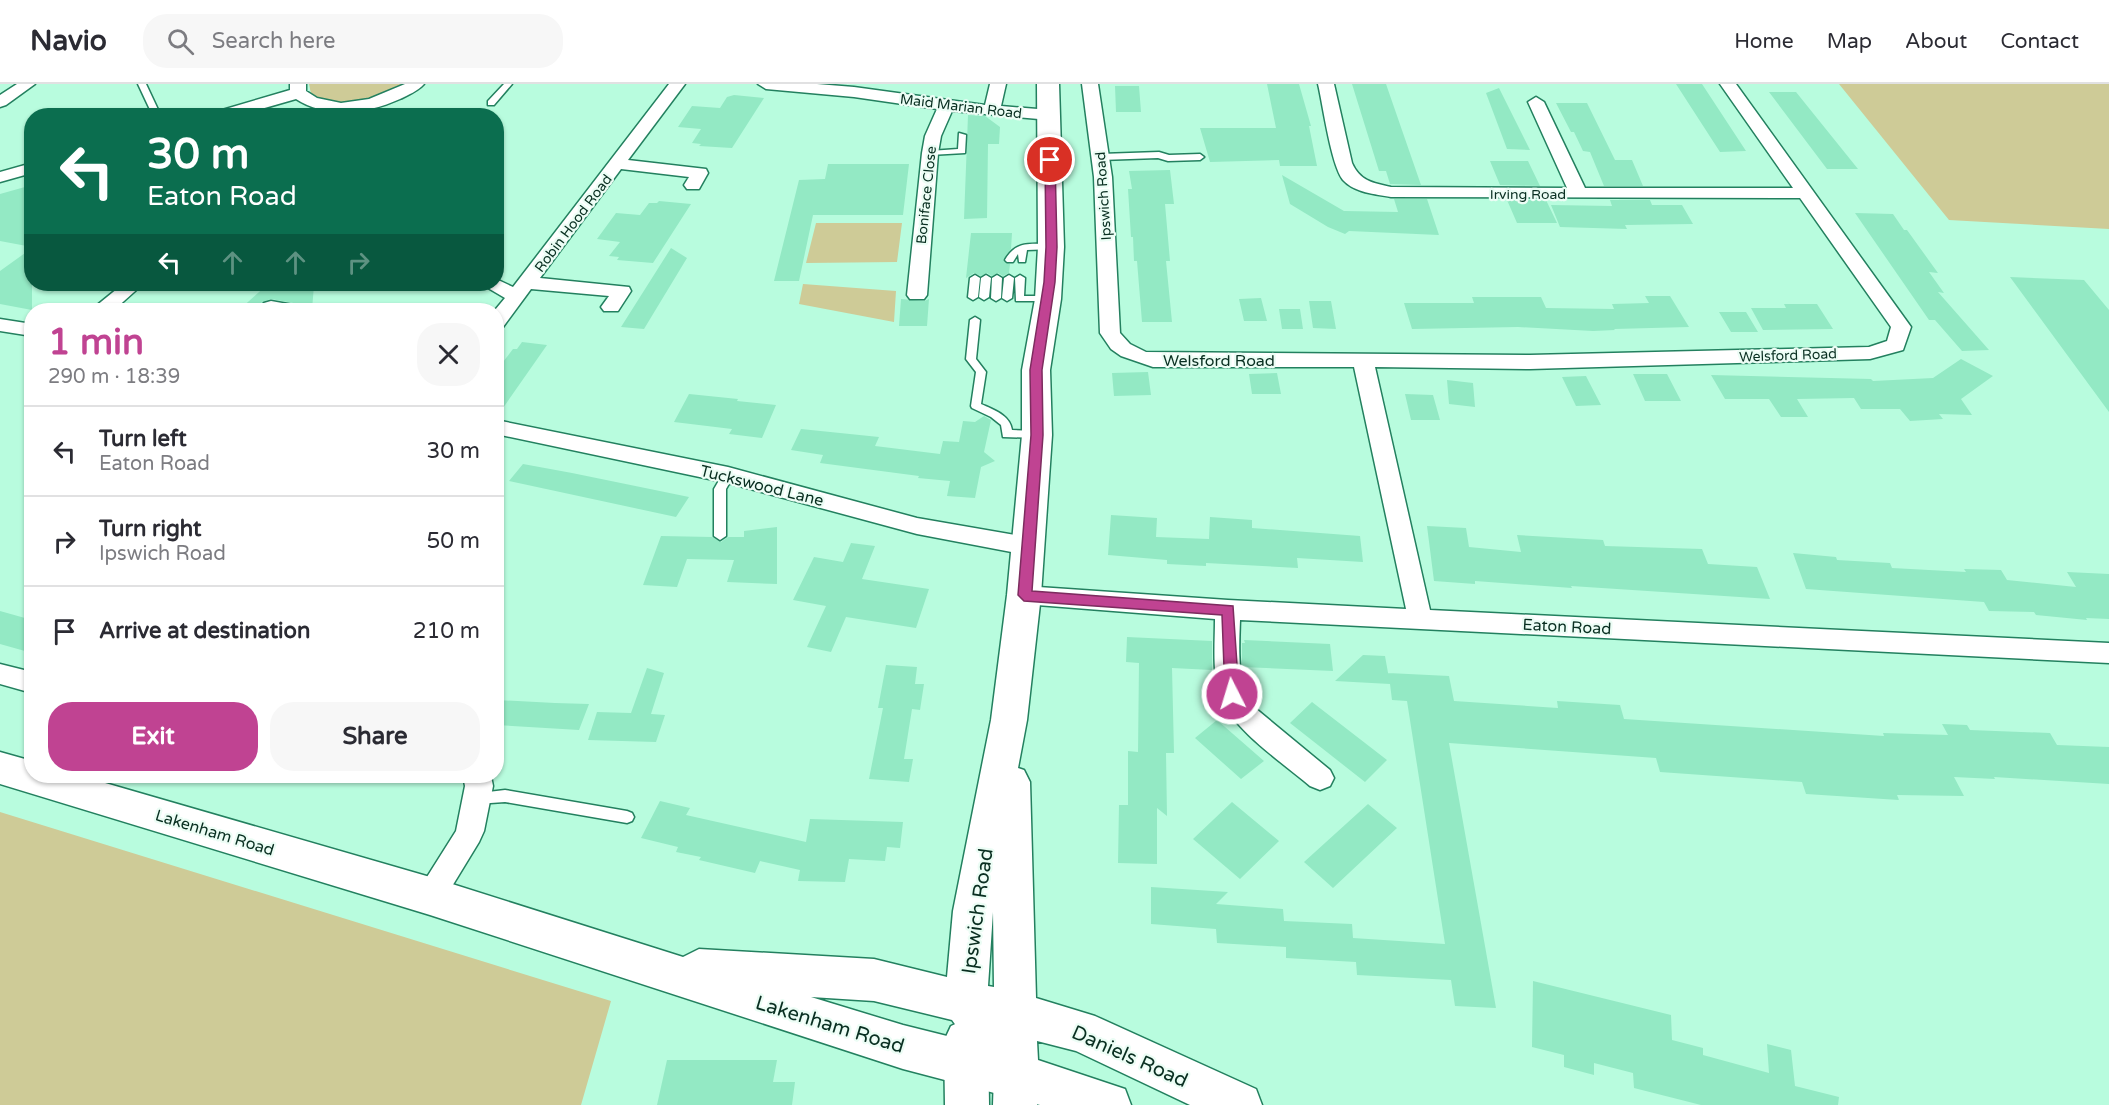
<!DOCTYPE html>
<meta charset="utf-8">
<style>
body{margin:0;font-family:"Varela Round",sans-serif;background:#f7f7f7;color:#2b2b33;height:100vh;display:flex;flex-direction:column;font-size:22px;white-space:nowrap}
*{box-sizing:border-box;margin:0}
p{font-size:20px;color:#7c7c81}
.icon{flex:none;width:33px;height:33px;fill:none;stroke:currentColor;stroke-width:2;stroke-linecap:round;stroke-linejoin:round}
.map{position:relative;flex:1;overflow:hidden}
.drawer{position:absolute;left:24px;top:219px;width:480px;height:480px;display:flex;flex-direction:column;background:#fff;border-radius:24px;box-shadow:0 2px 4px #0004}
.drawer>*{flex:none}
.hud{position:absolute;left:24px;top:24px;width:480px;height:183px;border-radius:24px;box-shadow:0 2px 4px #0004;background:#0b6e4f;color:#fff;overflow:hidden}
.pin{position:absolute;display:grid;place-items:center;width:51px;height:51px;color:#fff;margin:-26px;border:3px solid #fff;border-radius:50%;box-shadow:0 2px 6px #0007}
.me{position:absolute;width:66px;margin:-33px;rotate:355deg;stroke-linejoin:round;filter:drop-shadow(0 0 4px #0008)}
.turn{display:flex;align-items:center;gap:21px;height:126px;padding:0 24px;font-size:27px}
.turn .icon{width:78px;height:78px;stroke-width:2.5}
.turn b{display:block;font-size:42px;line-height:51px}
.lanes{display:flex;align-items:center;height:57px;padding:0 24px;background:#0003;justify-content:center;gap:30px;direction:ltr}
.lanes .off{opacity:.35}
.round{display:grid;place-items:center;flex:none;width:63px;height:63px;border-radius:24px;background:#f7f7f7}
.overview{display:flex;align-items:center;justify-content:space-between;height:102px;padding:0 24px}
h1{font-size:36px;font-weight:700;line-height:45px;color:#c04392}
.button{display:flex;gap:12px;margin-top:auto;padding:12px 24px}
.button a{flex:1;height:69px;border-radius:24px;background:#c04392;color:#fff;font-size:24px;font-weight:700;line-height:69px;text-align:center}
.button a+a{background:#f7f7f7;color:#2b2b33}
ul{padding:0;list-style:none}
li{display:flex;align-items:center;gap:18px;height:90px;padding:0 24px;border-top:2px solid #e1e1e2}
li div{flex:1}
li b{display:block;font-size:22px}
li em{font-style:normal}
header{display:flex;align-items:center;gap:36px;box-sizing:border-box;height:84px;padding:0 30px;background:#fff;border-bottom:2px solid #e1e1e2}
header strong{font-size:28px}
nav{display:flex;gap:33px;margin-inline-start:auto;font-size:21px}
.search{width:420px;height:54px;background:#f7f7f7;display:flex;align-items:center;gap:15px;box-sizing:border-box;padding:0 21px;border-radius:24px;color:#7c7c81;font-size:22px}
.map>svg:first-child{display:block}
</style>
<header>
<strong>Navio</strong>
<div class="search"><svg class="icon" aria-label="search" viewBox="0 0 24 24"><circle cx="10" cy="10" r="6"/><path d="M15 15l6 6"/></svg>Search here</div>
<nav><a>Home</a><a>Map</a><a>About</a><a>Contact</a></nav>
</header>
<div class="map">
<svg width="2109" height="1021" viewBox="0 0 2109 1021">
<rect width="100%" height="100%" fill="#b8fcde"/>
<path fill="#cecb97" d="M309,0H404C382,17 335,29 311,10Z
M1839,0H2109V145L1949,136Z
M816,139H902L897,178L806,179Z
M803,200L896,207L894,238L799,220Z
M0,728L611,917L581,1021H0Z"/>
<path fill="#93e9c4" d="M1267,0H1299L1311,42H1309L1317,82H1280L1279,76L1210,78L1200,44H1276Z
M1352,0H1386L1421,101L1390,100L1386,87H1379Z
M1676,0H1702L1746,67L1720,68Z
M1115,2H1139L1141,28H1116Z
M1499,4L1530,66L1507,65L1486,9Z
M1769,8H1796L1858,85H1827Z
M734,11L764,14L732,64L699,62L701,60L692,59L701,45L678,43L692,22L720,24L727,13Z
M1556,19H1587L1615,76H1632L1643,102H1604L1590,68L1583,67L1574,48H1571Z
M968,31L985,32L1000,43L999,60H988L987,134L964,135Z
M1490,77H1528L1540,102L1500,101Z
M828,80H909L903,131H813L799,197H774L799,96L825,95Z
M1170,86L1174,120H1165L1170,177H1166L1172,238H1142L1137,177H1134L1133,153H1131L1128,105H1132L1129,87Z
M1282,91L1344,127L1398,128L1394,115H1427L1439,151L1349,147L1345,150L1328,143L1290,120Z
M32,101V163L0,157V110Z
M1507,116H1546L1557,139H1517Z
M1610,116H1650L1652,121H1682L1693,140L1625,141L1627,145L1560,143L1551,121L1612,122Z
M659,117L691,120L653,179L617,176L619,173L609,172L620,158L597,155L616,129L640,131L649,119H657Z
M1855,129L1893,130L1904,146H1907L1938,189L1929,188L1944,209L1938,208L1989,266L1962,267L1935,236H1929Z
M971,149H1012L1011,165L1003,176L1010,180L1009,189L1003,192L998,189L992,192L987,189L981,192L974,189L966,194Z
M32,164V226L0,220V187Z
M671,164L687,174L644,245L621,243Z
M2010,193L2084,196L2109,226V328Z
M268,200L314,201L312,226H304L299,220L271,215L262,218L259,223L261,226H239Z
M1645,212H1670L1689,243L1614,245L1615,246L1593,247L1518,243L1412,245L1404,219H1474L1472,213H1541L1546,224L1614,225L1612,220L1649,219Z
M1261,214L1267,237H1244L1239,215Z
M901,215L924,217L929,215L927,242H899Z
M1309,217H1331L1336,245L1313,244Z
M1784,220H1817L1833,245L1763,246L1751,224H1786Z
M1279,225H1300L1303,245H1282Z
M1719,228H1746L1758,248H1731Z
M522,258L547,261L496,334V287L513,265H517Z
M1961,275L1993,292L1961,315L1972,331L1939,330L1943,335L1910,337L1900,325H1861L1854,314L1797,315L1808,333H1781L1769,315H1725L1711,291L1871,295L1873,297L1933,294Z
M1148,288L1151,311L1114,312L1112,289Z
M1277,289L1281,310H1252L1249,290Z
M1633,290H1667L1681,317H1645Z
M1586,292L1589,298L1601,321L1576,322L1562,293Z
M1447,296L1473,299L1475,323L1449,320Z
M689,310L738,315L737,317L776,321L762,354L729,350L732,345L674,338Z
M1405,310L1433,311L1440,336H1411Z
M984,332L991,336L984,368L995,377L981,383L975,414L947,412L950,397L918,394L919,392L820,379L823,371L791,366L801,345L879,353L875,362L940,370L943,357L959,358L963,337L975,338Z
M523,380L572,389L689,413L676,433L509,397Z
M1111,431L1157,434L1156,453L1209,455L1210,433L1252,436V444L1360,452L1363,478L1297,474L1298,484L1206,479V482L1167,480V476L1108,471Z
M1427,442L1466,444L1469,463L1521,468L1517,451L1603,456L1605,462L1702,465L1708,480L1757,483L1770,515L1571,502L1572,504L1475,497V500L1434,497Z
M777,443V500L727,498L734,476L687,475L677,503L643,501L661,452L712,453L721,458L728,453H744V447Z
M851,459L875,462L862,495L929,505L916,544L846,533L831,568L807,563L826,522L793,516L814,473L843,478Z
M1793,469L1836,473L1837,476L1890,479L1892,484L1966,488L1964,485L2001,486L2007,496L2076,503L2067,488L2109,490V535L2086,534L2087,536L2036,531L2034,528L1989,527L1984,518L1806,505Z
M0,527L32,536V569L0,560Z
M1127,553L1212,557V586L1172,584L1174,669H1166L1167,732L1157,724V780L1118,779L1119,721H1128V667L1138,668L1139,579L1126,578Z
M1244,556L1330,560L1333,587L1242,583V559H1245Z
M1363,571L1385,572L1390,600L1388,589L1449,592L1454,617L1558,624L1557,617L1620,621L1624,635L1884,652L1883,649L1948,651L1942,640L1967,641L1970,646L2050,649L2057,661L2109,663V700L1994,693L1995,695L1954,693L1964,712L1897,711L1899,716L1806,710L1802,698L1660,688L1656,674L1449,659L1496,924L1455,922L1451,896L1357,891L1356,878L1286,874V863L1217,859L1216,845L1151,840V803L1228,808L1216,820L1283,825L1284,837L1352,840L1353,854L1445,860L1407,617L1392,616L1390,600L1335,597Z
M886,581L917,583L915,600H924L920,626L912,625L904,675H913L909,698L869,695L883,624H878Z
M647,584L664,589L651,630L665,631L656,658L588,656L597,628L631,629Z
M496,616L555,619L589,620L579,646L496,641Z
M1312,618L1387,676L1365,698L1290,639Z
M1217,636L1264,677L1241,695L1195,654Z
M660,717L690,724L686,731L806,758L810,735L903,738L900,764L887,763L885,777L849,775L845,798L798,797L800,786L760,777L755,789L699,776L701,773L676,768L678,763L641,754Z
M1232,718L1279,757L1240,795L1193,755Z
M1368,720L1397,744L1333,804L1304,778Z
M1533,897L1671,931L1672,956L1703,964V971L1769,989L1767,960L1791,966L1795,1002L1839,1013L1838,1021H1701L1634,1004L1633,989L1594,979V991L1564,983V971L1532,963Z
M667,976H777L773,998H795L792,1021H657Z"/>
<g fill="none" stroke-linecap="round" stroke-linejoin="round">
<defs>
<path id="service" d="M138,0H146L161,32H153Z
M504,0H512L494,21H488V17Z
M959,49L966,51L965,69L930,71L926,69L930,67L958,65Z
M1159,68L1169,71L1200,70L1204,73L1200,76L1168,77L1158,74L1101,76L1097,73L1101,70Z
M1051,160L1054,161V165L1027,166L1025,178H1019L1018,170L1013,178H1007L1005,176C1016,156 1031,160 1051,160Z
M975,191L980,194L978,213L973,216L968,213L970,194Z
M986,191L991,194L989,213L984,216L979,213L981,194Z
M997,191L1002,194L1001,214L996,217L991,214L992,194Z
M1009,191L1014,194L1012,214L1007,217L1002,214L1004,194Z
M1020,191L1025,194L1024,212H1048L1051,213V217H1016L1015,194Z
M975,233L980,236L976,275L986,288L981,320C994,326 1010,331 1012,346L1037,347L1041,348L1042,351L1041,354L1003,353L1001,341L991,333L972,324L971,322L976,288L966,275L970,236Z
M728,387L734,391L726,405V452L720,456L714,452V405L724,388Z
M505,706L627,727L632,729L634,733L632,737L627,739L505,718L476,720L471,718L469,714L471,710Z"/>
<path id="minor" d="M17,0H35L6,21L0,23V11Z
M290,0H306V7L317,14L341,19L369,15L405,0H424C418,7 408,11 400,15C367,30 327,35 296,15L237,32H210L212,29L290,6Z
M669,0H685L628,76L706,85L708,89L699,105H687L684,101L689,93L621,85L540,194L629,203L631,207L618,227H604L601,223L609,212L531,205L503,243L496,245L495,226L505,214L488,204L486,200H496V195L513,203Z
M758,0H817L854,3L985,21L990,0H1006L1001,22L1050,26L1058,31L1050,36L952,27L941,52L938,69L927,211L924,215H910L907,211L922,69L925,52L937,25L854,13L766,5Z
M1082,0H1098L1112,93L1120,249L1130,260L1146,268L1530,271L1869,263L1887,257L1891,243L1800,114L1391,113C1375,110 1355,109 1343,96C1331,81 1323,21 1318,0H1334L1352,79C1360,97 1373,99 1391,103L1567,104L1528,18L1536,13L1544,18L1585,104H1793L1720,0H1736L1911,243L1903,266L1870,275L1530,285L1375,283L1430,526L2109,559V579L1240,536C1239,565 1236,601 1255,624L1330,686L1334,694L1330,702L1320,706L1310,702C1283,679 1232,645 1220,612C1212,589 1215,559 1215,535L1024,520L1016,518L1012,511L1016,504L1024,502L1228,516L1406,525L1354,283H1153L1121,272L1111,265L1100,249L1094,93Z
M32,79V89L0,98V88Z
M123,200H143L114,226H94L96,222Z
M271,217L299,222L302,226H264L261,223L264,219Z
M0,235L32,240V252L0,247Z
M496,336L728,383L917,434L1027,453L1035,456L1039,462L1035,468L1027,471L917,450L728,399L496,350Z
M0,580L32,588V609L0,600Z
M463,692H491L493,702L484,747L479,758L440,822L430,826L420,822L415,812L456,747L465,702Z"/>
<path id="primary" d="M966,935L981,942L988,957L989,1021H945L944,957L951,942Z
M1016,969L1032,975L1038,991L1037,1021H993L994,991L1000,975Z"/>
<path id="trunk" d="M1037,0H1059L1064,163L1061,215L1050,286L1052,351L1041,511L1027,636L1018,684L1024,686L1030,698L1036,914L1095,932L1256,1005L1262,1021H1190L1076,967L1037,957L1038,976L1125,1005L1131,1021H1040L903,985L430,831L0,700V668L32,677V692H81L430,793L683,873L699,865L874,875L947,893L953,827L991,636L1007,511L1022,351V286L1035,215L1038,163ZM993,828L994,903L988,902ZM811,913L874,917L952,936L967,957L903,941Z"/>
</defs>
<use href="#service" stroke="#23805f" stroke-width="3"/>
<use href="#minor" stroke="#23805f" stroke-width="3"/>
<use href="#primary" stroke="#23805f" stroke-width="3"/>
<use href="#trunk" stroke="#23805f" stroke-width="3"/>
<use href="#service" fill="#fff" fill-rule="evenodd"/>
<use href="#minor" fill="#fff" fill-rule="evenodd"/>
<use href="#primary" fill="#fff" fill-rule="evenodd"/>
<use href="#trunk" fill="#fff" fill-rule="evenodd"/>
</g>
<path fill="#c04392" stroke="#7d2c5f" stroke-width="1.5" d="M1050,73L1055,76L1057,163L1055,198L1042,286L1043,351L1032,507L1233,522L1239,610L1237,614H1227L1225,610L1222,531L1024,517L1018,511L1031,351L1030,286L1044,198L1046,163L1045,76Z"/>
<g text-anchor="middle" stroke-width="4.5" stroke-linejoin="round" paint-order="stroke">
<g font-size="14" fill="#092f21" stroke="#ecfdf5">
<text transform="translate(961 22) rotate(7)" y="5">Maid Marian Road</text>
<text x="1528" y="115">Irving Road</text>
<text transform="translate(926 111) rotate(-84)" y="5">Boniface Close</text>
<text transform="translate(1103 112) rotate(-94)" y="5">Ipswich Road</text>
<text transform="translate(573 139) rotate(-53)" y="5">Robin Hood Road</text>
<text transform="translate(1788 271) rotate(-2)" y="5">Welsford Road</text>
</g>
<g font-size="16" fill="#092f21" stroke="#ecfdf5">
<text x="1219" y="282">Welsford Road</text>
<text transform="translate(762 401) rotate(14)" y="6">Tuckswood Lane</text>
<text transform="translate(1567 542) rotate(3)" y="6">Eaton Road</text>
<text transform="translate(215 748) rotate(17)" y="6">Lakenham Road</text>
</g>
<g font-size="20" fill="#092f21" stroke="#ecfdf5">
<text transform="translate(977 827) rotate(-82)" y="7">Ipswich Road</text>
<text transform="translate(830 940) rotate(17)" y="7">Lakenham Road</text>
<text transform="translate(1130 972) rotate(24)" y="7">Daniels Road</text>
</g>
</g>
</svg>
<div class="pin" style="left:1050px;top:76px;background:#d93025"><svg class="icon" aria-label="arrive" viewBox="0 0 24 24"><path d="M6 21V4h12l-3 4 3 4H6"/></svg></div>
<svg class="me" style="left:1232px;top:610px" viewBox="-20 -20 40 40"><circle r="17" fill="#c04392" stroke="#fff" stroke-width="3"/><path d="M0-11L8 9 0 5-8 9z" fill="#fff"/></svg>
<div class="hud">
<div class="turn"><svg class="icon" aria-label="left" viewBox="0 0 24 24"><path d="M17 20v-9H6M10 6l-5 5 5 5"/></svg><div><b>30 m</b>Eaton Road</div></div>
<div class="lanes"><svg class="icon" aria-label="left" viewBox="0 0 24 24"><path d="M17 20v-9H6M10 6l-5 5 5 5"/></svg><svg class="icon off" aria-label="ahead" viewBox="0 0 24 24"><path d="M12 20V5M6 11l6-6 6 6"/></svg><svg class="icon off" aria-label="ahead" viewBox="0 0 24 24"><path d="M12 20V5M6 11l6-6 6 6"/></svg><svg class="icon off" aria-label="right" viewBox="0 0 24 24"><path d="M7 20v-9h11M14 6l5 5-5 5"/></svg></div>
</div>
<section class="drawer">
<div class="overview"><div><h1>1 min</h1><p>290 m · 18:39</p></div><a class="round"><svg class="icon" aria-label="close" viewBox="0 0 24 24"><path d="M6 6l12 12M18 6L6 18"/></svg></a></div>
<ul>
<li><svg class="icon" aria-label="left" viewBox="0 0 24 24"><path d="M17 20v-9H6M10 6l-5 5 5 5"/></svg><div><b>Turn left</b><p>Eaton Road</p></div><em>30 m</em></li>
<li><svg class="icon" aria-label="right" viewBox="0 0 24 24"><path d="M7 20v-9h11M14 6l5 5-5 5"/></svg><div><b>Turn right</b><p>Ipswich Road</p></div><em>50 m</em></li>
<li><svg class="icon" aria-label="arrive" viewBox="0 0 24 24"><path d="M6 21V4h12l-3 4 3 4H6"/></svg><div><b>Arrive at destination</b></div><em>210 m</em></li>
</ul>
<div class="button"><a>Exit</a><a>Share</a></div>
</section>
</div>
